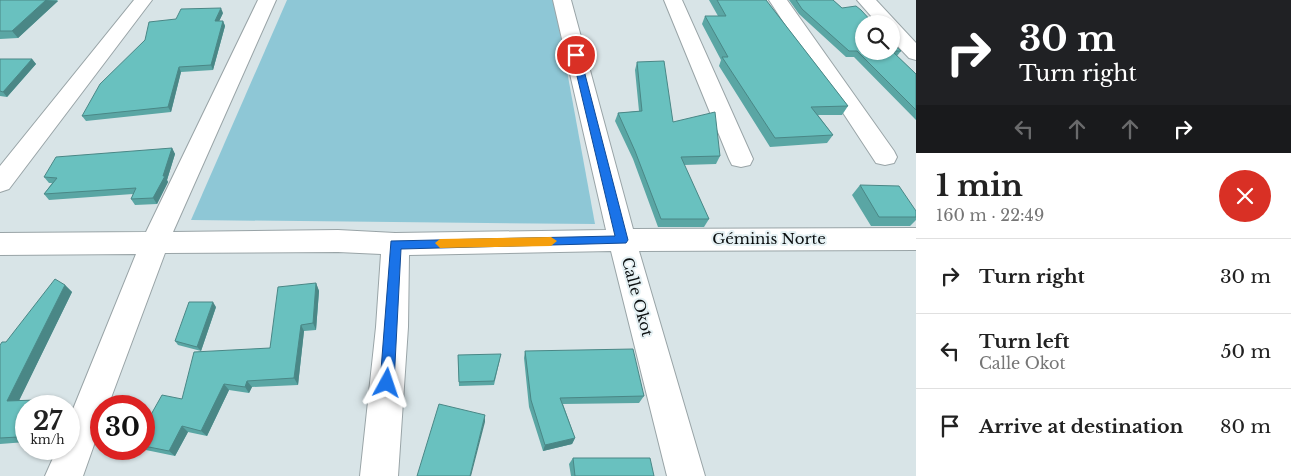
<!DOCTYPE html>
<meta charset="utf-8">
<style>
body{margin:0;font-family:"Libre Baskerville",serif;background:#f6f6f6;color:#222;height:100vh;display:flex;flex-direction:column;font-size:19px;white-space:nowrap}
*{box-sizing:border-box;margin:0}
p{font-size:16px;color:#767676}
.icon{flex:none;width:28px;height:28px;fill:none;stroke:currentColor;stroke-width:2;stroke-linecap:round;stroke-linejoin:round}
.map{position:relative;flex:1;overflow:hidden}
.drawer{display:flex;flex-direction:column;background:#fff;width:375px}
.drawer>*{flex:none}
.top-card{background:#202124;color:#fff;overflow:hidden}
.controls{position:absolute;left:855px;top:15px;display:grid;gap:10px}
.controls a{display:grid;place-items:center;width:45px;height:45px;border-radius:50%;background:#fff;box-shadow:0 1px 4px #0004;font-size:25px}
.speed{position:absolute;left:15px;top:395px;display:flex;gap:10px;font-size:25px;font-weight:700;text-align:center}
.speed>*{display:grid;place-content:center;width:65px;height:65px;border-radius:50%;background:#fff;box-shadow:0 1px 4px #0004;line-height:1}
.speed small{font-size:12px;font-weight:400}
.speed .limit{border:8px solid #d22;background:#fff;color:#111}
.pin{position:absolute;display:grid;place-items:center;width:42px;height:42px;color:#fff;margin:-21px;border:2px solid #fff;border-radius:50%;box-shadow:0 1px 5px #0007}
.me{position:absolute;width:55px;margin:-28px;rotate:5deg;stroke-linejoin:round;filter:drop-shadow(0 0 4px #0008)}
.turn{display:flex;align-items:center;gap:18px;height:105px;padding:0 20px;font-size:22px}
.turn .icon{width:65px;height:65px;stroke-width:2.5}
.turn b{display:block;font-size:35px;line-height:42px}
.lanes{display:flex;align-items:center;height:48px;padding:0 20px;background:#0003;justify-content:center;gap:25px;direction:ltr}
.lanes .off{opacity:.35}
.round{display:grid;place-items:center;flex:none;width:52px;height:52px;border-radius:26px;background:#f6f6f6}
.headline{display:flex;align-items:center;justify-content:space-between;height:85px;padding:0 20px}
h1{font-size:30px;font-weight:700;line-height:38px}
ul{padding:0;list-style:none}
li{display:flex;align-items:center;gap:15px;height:75px;padding:0 20px;border-top:1px solid #e0e0e0}
li div{flex:1}
li b{display:block;font-size:19px}
li em{font-style:normal}
main{display:flex;flex:1;min-height:0}
.map>svg:first-child{display:block}
</style>
<main>
<div class="map">
<svg width="916" height="476" viewBox="0 0 916 476">
<rect width="100%" height="100%" fill="#d8e4e7"/>
<path fill="#8ec7d6" d="M287,0H554L595,224L191,220Z"/>
<g fill="none" stroke-linecap="round" stroke-linejoin="round">
<defs>
<path id="street" d="M134,0H152L9,189L0,192V166Z
M258,0H276L173,232L338,230L395,233L606,230L553,0H571L633,229L916,228V250L639,251L705,476H667L611,251L409,255L408,327L398,476H360L376,327L381,254L338,252L165,253L108,406H101V425L83,476H45L57,449H69V419L136,254L0,255V233L146,232Z
M664,0H682L753,159L750,165L741,167L732,165L729,159Z
M769,0H787L894,151L897,157L894,163L885,165L876,163Z
M857,0H876L916,43V60L909,58L891,39V24H878Z"/>
</defs>
<use href="#street" stroke="#99a4a7" stroke-width="2"/>
<use href="#street" fill="#fff" fill-rule="evenodd"/>
</g>
<path fill="#5aa6a4" d="M0,0H57L58,1L18,38L0,39Z
M709,0H766L848,106L842,115H818L833,135L827,143L770,147L719,66L721,60L702,24L705,16H718Z
M789,0H833L842,8L901,51L897,56L916,74V120L854,57H846L799,14Z
M223,13L219,21H223L225,26L213,70L181,72L171,112L86,121L82,116L145,40Z
M0,59H32L36,64L7,97L0,96Z
M637,62L673,122L720,156L716,164L684,165L709,219L704,227H658L633,159L615,121L618,113L639,111L635,70Z
M172,148L175,154L167,180L168,182L157,204L135,205L131,199L133,194L49,200L44,194L52,183H49L44,177Z
M860,185L916,211V220L910,226H871L852,195Z
M316,283L319,291L316,330L304,331L298,385L252,387L249,393L229,390L207,436L188,432L175,456L141,449H144V427L182,399L270,348Z
M65,285L72,292L19,400L45,405L44,406H26V442L0,444V345L6,342Z
M216,307L201,351L178,345L175,341Z
M525,351L644,396L639,403L563,404L575,438L572,444L543,451L529,407L524,358Z
M458,355L500,359L494,385L459,386Z
M573,458L654,476H571L569,464Z"/>
<path fill="#4a8786" d="M46,0L58,1L18,38L12,31Z
M221,8L223,13L217,26L215,21Z
M223,21L225,26L213,70L211,65Z
M32,59L36,64L7,97L3,92Z
M179,67L181,72L171,112L168,107Z
M172,148L175,154L167,180L168,182L157,204L153,198Z
M316,283L319,291L316,330L313,323Z
M65,285L72,292L16,407L7,401Z
M213,302L216,307L201,351L197,347Z
M301,325L304,331L298,385L294,378Z
M247,381L252,387L249,393L245,387Z
M224,384L229,390L207,436L201,431Z
M36,400L45,405L44,406H33Z
M485,415V422L471,476H470Z
M26,420V441L18,437Z
M182,426L188,432L175,456L169,451Z
M575,438L572,444L543,451L545,445Z"/>
<path fill="#69c1bf" stroke="#4a8786" d="M0,0H46L12,31H0Z
M717,0H766L848,106L811,107L833,135L775,138L722,57H728L705,16H726Z
M796,0H833L842,8L856,6L861,10L874,24H864V51H891V42L901,51H892L916,74V110L857,51H849L802,9Z
M221,8L215,21H223L211,65L179,67L168,107L82,116L100,84L145,40L149,22L176,19L181,9Z
M0,59H32L3,92L0,91Z
M664,61L673,122L715,112L720,156L681,157L709,219H661L635,151L618,113L642,111L637,62Z
M172,148L163,176H165L153,198L131,199L136,188L44,194L57,178L44,177L56,157Z
M860,185L899,186L916,211V217H879Z
M55,279L65,285L7,401L36,400L33,406H26V420L18,437L0,438V345L2,342H6Z
M316,283L313,323L301,325L294,378L247,381L245,387L224,384L201,431L182,426L169,451L144,446V427L162,395L182,399L194,352L270,348L278,287Z
M189,302H213L197,347L175,341Z
M633,349L644,396L560,398L575,438L545,445L531,400L525,351Z
M501,354L494,381L459,382L458,355Z
M439,404L485,415L470,476H417Z
M573,458H650L654,476H575Z"/>
<path fill="#1a73e8" stroke="#114b97" d="M576,53L580,55L628,240L626,243L401,249L394,383L392,388L387,390L382,388L380,383L391,241L615,236L572,55Z"/>
<path fill="#f59e0b" d="M551,237L557,241L551,246L440,248L435,243L440,239Z"/>
<g text-anchor="middle" stroke-width="4" stroke-linejoin="round" paint-order="stroke">
<g font-size="15" fill="#0b0f10" stroke="#e5f1f4">
<text x="769" y="244">Géminis Norte</text>
<text transform="translate(637 297) rotate(75)" y="5">Calle Okot</text>
</g>
</g>
</svg>
<div class="controls">
<a><svg class="icon" aria-label="search" viewBox="0 0 24 24"><circle cx="10" cy="10" r="6"/><path d="M15 15l6 6"/></svg></a>
</div>
<div class="speed"><div>27<small>km/h</small></div><div class="limit">30</div></div>
<div class="pin" style="left:576px;top:55px;background:#d93025"><svg class="icon" aria-label="arrive" viewBox="0 0 24 24"><path d="M6 21V4h12l-3 4 3 4H6"/></svg></div>
<svg class="me" style="left:387px;top:383px" viewBox="-20 -20 40 40"><path d="M0-17L14 15 0 8-14 15z" fill="#1a73e8" stroke="#fff" stroke-width="4"/></svg>
</div>
<section class="drawer">
<div class="top-card">
<div class="turn"><svg class="icon" aria-label="right" viewBox="0 0 24 24"><path d="M7 20v-9h11M14 6l5 5-5 5"/></svg><div><b>30 m</b>Turn right</div></div>
<div class="lanes"><svg class="icon off" aria-label="left" viewBox="0 0 24 24"><path d="M17 20v-9H6M10 6l-5 5 5 5"/></svg><svg class="icon off" aria-label="ahead" viewBox="0 0 24 24"><path d="M12 20V5M6 11l6-6 6 6"/></svg><svg class="icon off" aria-label="ahead" viewBox="0 0 24 24"><path d="M12 20V5M6 11l6-6 6 6"/></svg><svg class="icon" aria-label="right" viewBox="0 0 24 24"><path d="M7 20v-9h11M14 6l5 5-5 5"/></svg></div>
</div>
<div class="headline"><div><h1>1 min</h1><p>160 m · 22:49</p></div><a class="round" style="background:#d93025;color:#fff"><svg class="icon" aria-label="close" viewBox="0 0 24 24"><path d="M6 6l12 12M18 6L6 18"/></svg></a></div>
<ul>
<li><svg class="icon" aria-label="right" viewBox="0 0 24 24"><path d="M7 20v-9h11M14 6l5 5-5 5"/></svg><div><b>Turn right</b></div><em>30 m</em></li>
<li><svg class="icon" aria-label="left" viewBox="0 0 24 24"><path d="M17 20v-9H6M10 6l-5 5 5 5"/></svg><div><b>Turn left</b><p>Calle Okot</p></div><em>50 m</em></li>
<li><svg class="icon" aria-label="arrive" viewBox="0 0 24 24"><path d="M6 21V4h12l-3 4 3 4H6"/></svg><div><b>Arrive at destination</b></div><em>80 m</em></li>
</ul>
</section>
</main>
